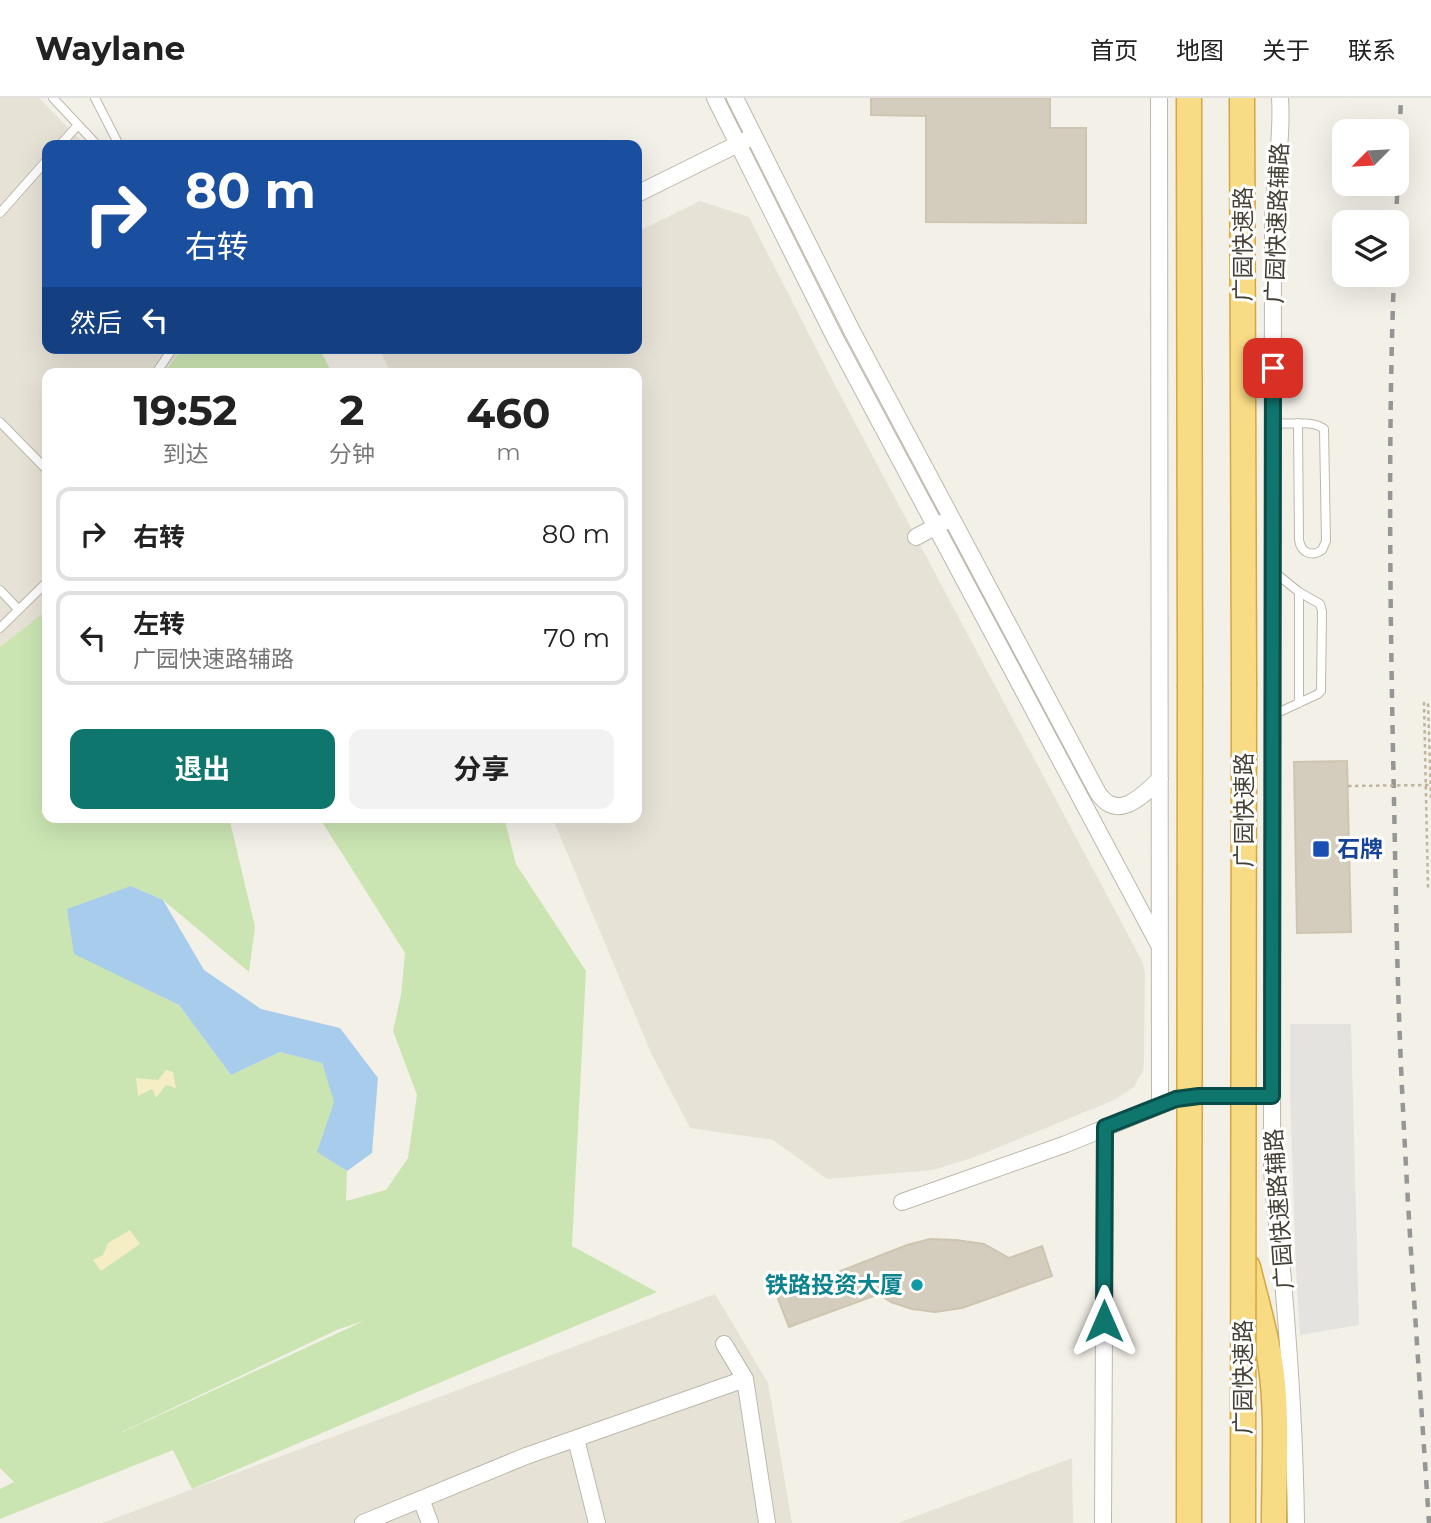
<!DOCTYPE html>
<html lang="zh">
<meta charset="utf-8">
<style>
body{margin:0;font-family:Montserrat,"Noto Sans SC",sans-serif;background:#f2f2f2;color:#222;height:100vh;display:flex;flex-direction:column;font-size:26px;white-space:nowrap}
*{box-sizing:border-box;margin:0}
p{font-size:23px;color:#767676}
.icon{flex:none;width:38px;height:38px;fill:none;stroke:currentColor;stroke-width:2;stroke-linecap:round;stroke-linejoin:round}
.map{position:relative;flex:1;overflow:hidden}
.sheet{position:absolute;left:42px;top:270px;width:600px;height:455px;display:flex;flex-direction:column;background:#fff;border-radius:14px;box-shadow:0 7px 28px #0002}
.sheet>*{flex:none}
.banner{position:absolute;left:42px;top:42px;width:600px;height:214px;border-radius:14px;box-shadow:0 7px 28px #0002;background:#1a4fa0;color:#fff;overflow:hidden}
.needle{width:46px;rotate:246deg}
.tools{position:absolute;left:1332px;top:21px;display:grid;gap:14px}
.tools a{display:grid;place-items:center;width:77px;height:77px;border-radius:14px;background:#fff;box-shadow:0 7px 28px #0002;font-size:35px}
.pin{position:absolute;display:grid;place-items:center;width:60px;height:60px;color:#fff;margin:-30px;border-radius:14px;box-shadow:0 4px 10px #0006}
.me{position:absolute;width:77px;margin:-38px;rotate:0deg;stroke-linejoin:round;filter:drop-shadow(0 0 5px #0008)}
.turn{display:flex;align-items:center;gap:24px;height:147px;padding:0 28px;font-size:32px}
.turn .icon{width:91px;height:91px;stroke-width:2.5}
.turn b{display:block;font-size:49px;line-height:60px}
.then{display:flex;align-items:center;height:66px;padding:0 28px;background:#0003;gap:14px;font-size:26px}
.eta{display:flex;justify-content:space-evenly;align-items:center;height:119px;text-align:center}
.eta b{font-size:42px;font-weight:700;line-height:49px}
.primary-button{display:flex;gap:14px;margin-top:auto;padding:14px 28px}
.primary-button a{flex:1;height:80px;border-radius:14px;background:#0f766e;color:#fff;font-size:28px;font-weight:700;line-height:80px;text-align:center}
.primary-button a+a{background:#f2f2f2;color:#222}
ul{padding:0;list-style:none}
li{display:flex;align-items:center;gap:21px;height:94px;margin:0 14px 10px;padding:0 14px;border:4px solid #e0e0e0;border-radius:14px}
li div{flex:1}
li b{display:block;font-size:26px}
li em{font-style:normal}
header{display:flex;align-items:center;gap:42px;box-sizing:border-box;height:98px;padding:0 35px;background:#fff;border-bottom:2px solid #e0e0e0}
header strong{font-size:33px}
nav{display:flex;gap:38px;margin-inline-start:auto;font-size:24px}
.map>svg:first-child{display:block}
</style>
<header>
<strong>Waylane</strong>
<nav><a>首页</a><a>地图</a><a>关于</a><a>联系</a></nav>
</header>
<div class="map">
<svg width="1431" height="1425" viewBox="0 0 1431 1425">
<rect width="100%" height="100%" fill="#f3f0e8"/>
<path fill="#e7e2d6" d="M0,0H39L85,47H47V250H183L164,275H47V512L0,549Z
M700,103L749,119L839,295L1143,865L1145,876L1144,963L1143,973L1134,989L1114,1002L975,1059L933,1072L827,1081L773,1042L690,1030L651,955L552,719H637V275H391L379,250H637V134Z
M715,1196L768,1285L792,1425H102Z
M1072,1360L1073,1425H898Z"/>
<path fill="#cbe5b2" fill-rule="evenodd" d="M183,250H319L332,275H164Z
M47,512V719H229L255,829L249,874L163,802L131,788L74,855L179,907L231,977L280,954L322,965L335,1004L318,1054L347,1073L346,1103L386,1092L408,1060L417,997L393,933L401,897L405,855L319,719H504L516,766L586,873L572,1148L657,1194L415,1295L192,1391L173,1352L0,1421V1391L14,1384L0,1370V549ZM364,1223L123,1334H122L339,1231Z"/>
<path fill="#f5eec5" d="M166,972L173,974L176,990L166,987L156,1000L152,991L138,998L136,980L158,982Z
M130,1132L140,1146L101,1173L93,1162L103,1157L108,1145Z"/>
<path fill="#e4e3df" d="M1290,926H1351L1359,1227L1300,1237L1296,1173L1290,996Z"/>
<path fill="#a7ccec" d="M131,788L163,802L204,872L261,911L340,930L378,980L372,1055L347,1073L317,1054L334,1004L322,965L280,954L231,977L179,907L74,856L67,811Z"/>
<path fill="#d4cdbe" stroke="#cec5b1" stroke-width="2" d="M871,0H1050V30H1086V125L926,124V18L871,17Z
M1347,663L1351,834L1297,835L1294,664Z
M930,1141L956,1142L984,1146L1009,1160L1042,1148L1052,1178L962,1210L935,1214L912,1211L891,1204L879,1196L789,1229L777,1198L907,1147Z"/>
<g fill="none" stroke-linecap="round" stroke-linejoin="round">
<defs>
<path id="service" d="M53,0L97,47
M95,0L119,47
M60,47L78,27
M0,115L47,62
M156,275L173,250
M0,324L47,372
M1273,326C1287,326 1314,322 1324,331L1326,443L1322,452C1312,459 1301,455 1299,442L1298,325
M0,492L18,511
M0,530L47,484
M1299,605V494
M1273,617L1318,596L1321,593L1322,513L1320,506L1299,494L1273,473"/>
<path id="minor" d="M715,0L835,240L1159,847
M735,0L852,233L1098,695C1118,724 1142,698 1160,681
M1159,0L1160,1006
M1280,0C1283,44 1273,87 1273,131L1272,1071C1274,1109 1280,1146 1283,1183C1290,1264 1295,1344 1296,1425
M637,96L746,42
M916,439L944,424
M902,1104L1066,1046L1176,1001L1199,998H1272
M724,1246L745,1281L767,1425
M576,1341L597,1425
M421,1401L430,1425
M363,1425L526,1358L745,1281
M1103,1425L1105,1029"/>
<path id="trunk" d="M1189,0L1190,587
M1242,0L1244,585
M1248,1169C1256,1202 1266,1235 1271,1269C1278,1320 1274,1373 1274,1425"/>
</defs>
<use href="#service" stroke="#beb8ab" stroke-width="10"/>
<use href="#minor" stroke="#beb8ab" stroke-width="18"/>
<use href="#trunk" stroke="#d5a73f" stroke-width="27"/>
<path stroke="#bfb59d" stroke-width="2.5" stroke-dasharray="3.5 3.5" stroke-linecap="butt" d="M1431,700L1428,605H1424L1428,790H1431"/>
<use href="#service" stroke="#fff" stroke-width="8"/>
<use href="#minor" stroke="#fff" stroke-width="16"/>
<use href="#trunk" stroke="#f8db85" stroke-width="24"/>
<path stroke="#969696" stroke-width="4.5" stroke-dasharray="9 9" stroke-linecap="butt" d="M1396,124L1401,0
M1394,177C1388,336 1390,495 1393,654C1395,742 1396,830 1399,917C1405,1087 1418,1256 1429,1425"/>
<defs>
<path id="trunk-bridge" d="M1189,1425L1190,587
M1243,1425L1244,585"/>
</defs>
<use href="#trunk-bridge" stroke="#d5a73f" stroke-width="27" stroke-linecap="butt"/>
<path stroke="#bfb59d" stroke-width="2.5" stroke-dasharray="3.5 3.5" stroke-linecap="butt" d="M1348,688L1431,687"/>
<use href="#trunk-bridge" stroke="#f8db85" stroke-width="24"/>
</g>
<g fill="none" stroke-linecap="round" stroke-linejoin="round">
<defs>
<path id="route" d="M1104,1223L1105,1029L1176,1001L1199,998H1272L1273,270"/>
</defs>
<use href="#route" stroke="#0a4d48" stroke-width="18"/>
<use href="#route" stroke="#0f766e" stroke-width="12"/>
</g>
<rect fill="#1a4fb4" stroke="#fff" stroke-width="2.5" x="1312" y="742" width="18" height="18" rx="3.5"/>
<circle fill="#0f9aa8" stroke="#fff" stroke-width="2.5" cx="917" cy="1187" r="7"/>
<g text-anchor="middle" stroke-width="6" stroke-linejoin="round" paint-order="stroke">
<g font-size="23" fill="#464137" stroke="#fff">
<text transform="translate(1277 125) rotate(-88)" y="8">广园快速路辅路</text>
<text transform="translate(1243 146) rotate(-90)" y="8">广园快速路</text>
<text transform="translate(1244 712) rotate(-90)" y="8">广园快速路</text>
<text transform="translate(1279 1111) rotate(-94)" y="8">广园快速路辅路</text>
<text transform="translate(1243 1279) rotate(-90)" y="8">广园快速路</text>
</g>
<g font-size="23" font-weight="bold" fill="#164399" stroke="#fff" text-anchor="start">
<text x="1337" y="759">石牌</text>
</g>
<g font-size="23" font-weight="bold" fill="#0d838f" stroke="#fff" text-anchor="end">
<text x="903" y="1195">铁路投资大厦</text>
</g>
</g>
</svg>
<div class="tools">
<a><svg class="needle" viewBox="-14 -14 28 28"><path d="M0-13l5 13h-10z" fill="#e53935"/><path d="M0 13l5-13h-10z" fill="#767676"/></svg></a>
<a><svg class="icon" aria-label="layers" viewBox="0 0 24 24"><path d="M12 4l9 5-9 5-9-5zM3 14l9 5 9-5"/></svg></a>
</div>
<div class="pin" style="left:1273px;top:270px;background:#d93025"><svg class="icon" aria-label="arrive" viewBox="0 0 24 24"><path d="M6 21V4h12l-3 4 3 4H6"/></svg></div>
<svg class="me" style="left:1104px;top:1223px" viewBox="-20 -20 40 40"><path d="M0-17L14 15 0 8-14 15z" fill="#0f766e" stroke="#fff" stroke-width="4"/></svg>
<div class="banner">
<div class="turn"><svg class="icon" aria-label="right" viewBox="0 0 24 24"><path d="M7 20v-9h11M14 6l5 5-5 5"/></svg><div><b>80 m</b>右转</div></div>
<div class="then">然后<svg class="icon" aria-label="left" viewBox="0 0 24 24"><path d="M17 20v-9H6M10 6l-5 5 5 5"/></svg></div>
</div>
<section class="sheet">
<div class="eta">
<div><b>19:52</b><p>到达</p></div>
<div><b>2</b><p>分钟</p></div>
<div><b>460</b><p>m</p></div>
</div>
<ul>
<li><svg class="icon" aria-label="right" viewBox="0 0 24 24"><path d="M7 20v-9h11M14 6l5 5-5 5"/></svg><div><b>右转</b></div><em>80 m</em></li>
<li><svg class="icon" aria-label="left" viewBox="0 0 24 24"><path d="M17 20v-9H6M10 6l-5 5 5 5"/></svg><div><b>左转</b><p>广园快速路辅路</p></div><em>70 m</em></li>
</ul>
<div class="primary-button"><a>退出</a><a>分享</a></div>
</section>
</div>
